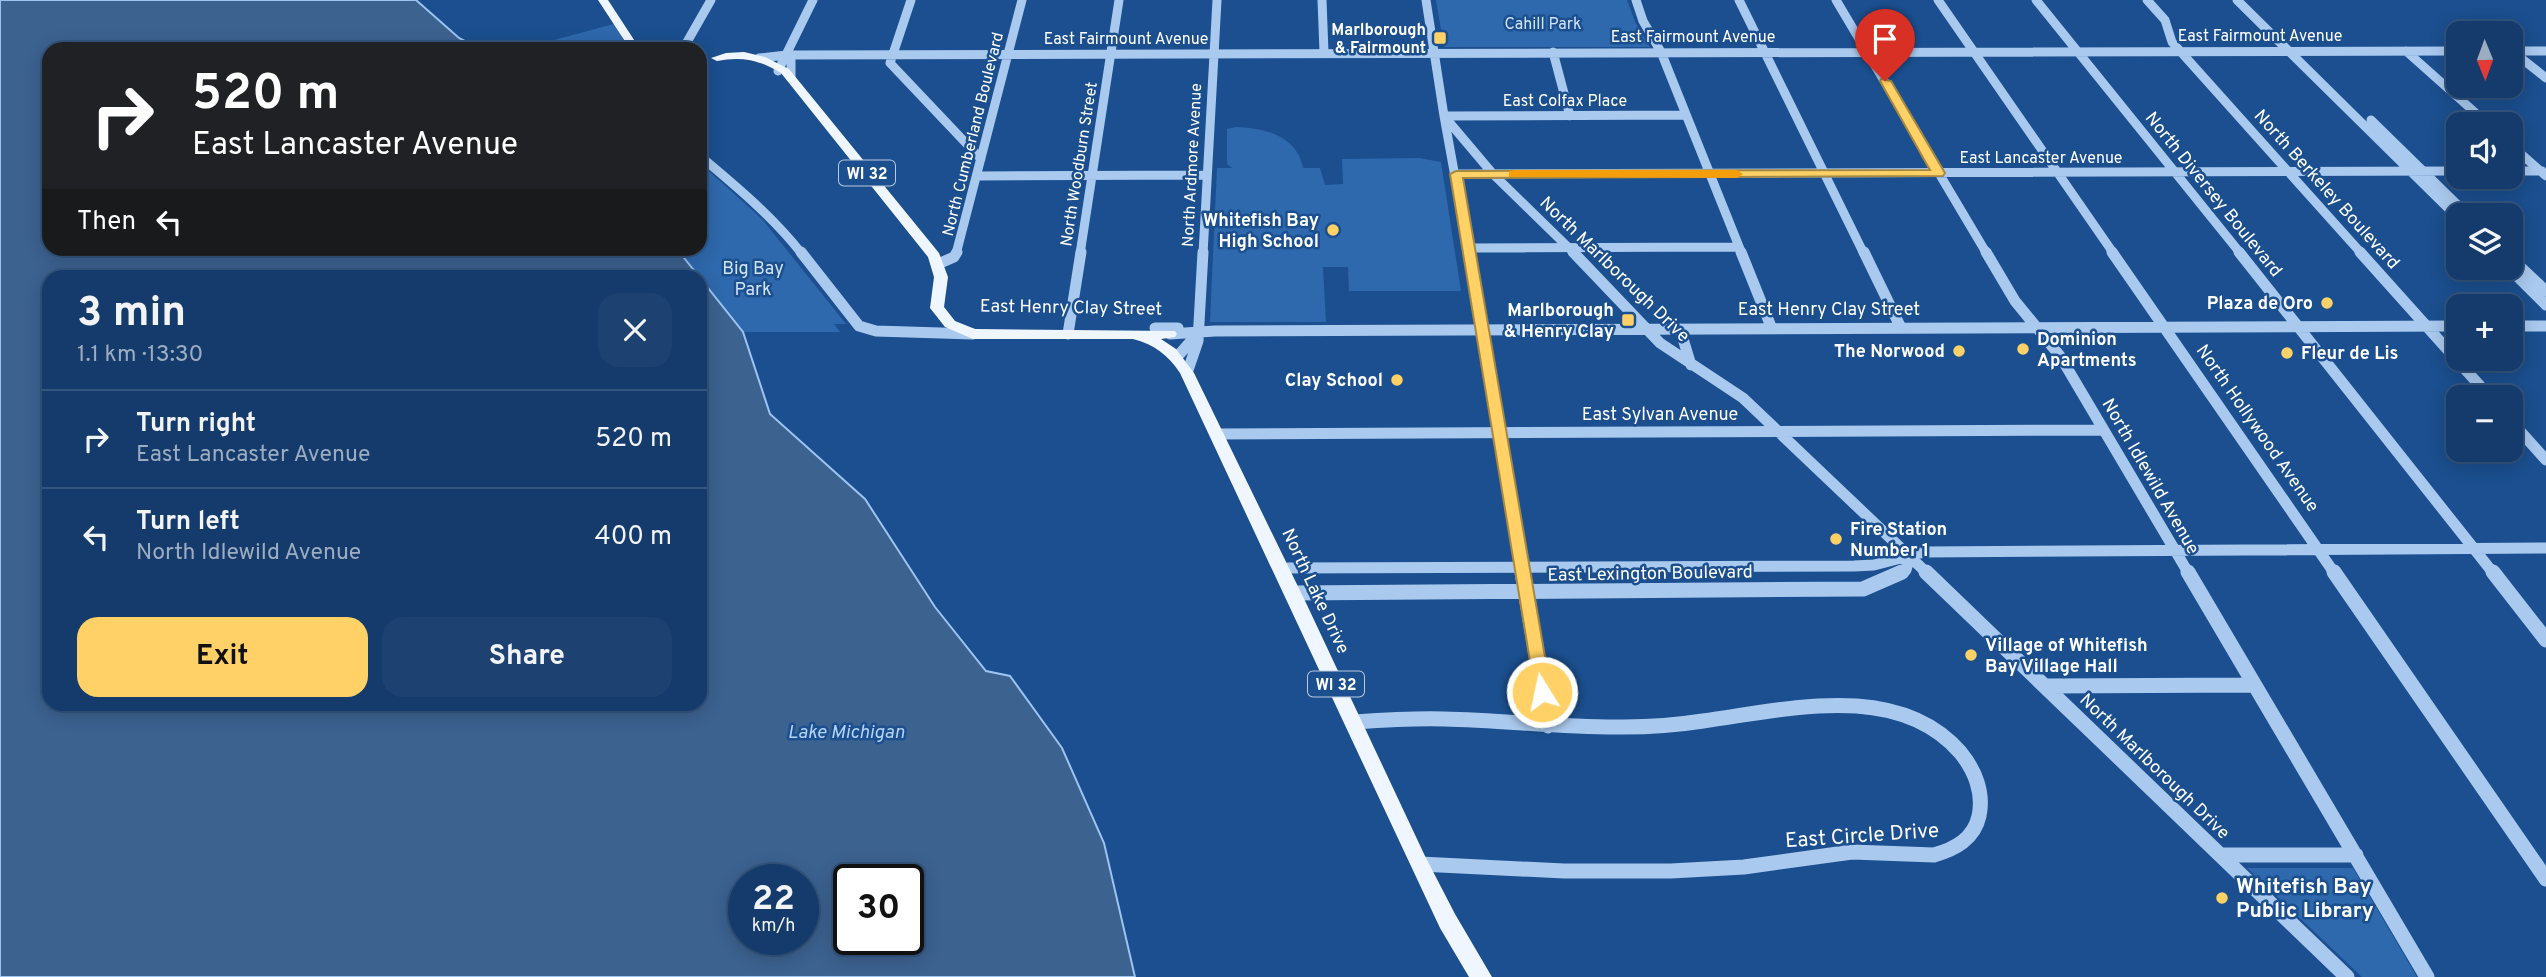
<!DOCTYPE html>
<meta charset="utf-8">
<style>
body{margin:0;font-family:Overpass,sans-serif;background:#1d4271;color:#f1f3f6;height:100vh;display:flex;flex-direction:column;font-size:26px;white-space:nowrap}
*{box-sizing:border-box;margin:0}
p{font-size:23px;color:#9dadc1}
.icon{flex:none;width:38px;height:38px;fill:none;stroke:currentColor;stroke-width:2;stroke-linecap:round;stroke-linejoin:round}
.map{position:relative;flex:1;overflow:hidden}
.drawer{position:absolute;left:42px;top:270px;width:665px;height:441px;display:flex;flex-direction:column;background:#143b6b;border-radius:21px;box-shadow:0 4px 18px #0003,0 0 0 2px #33557e}
.drawer>*{flex:none}
.top-card{position:absolute;left:42px;top:42px;width:665px;height:214px;border-radius:21px;box-shadow:0 4px 18px #0003,0 0 0 2px #33557e;background:#202124;color:#fff;overflow:hidden}
.needle{width:46px;rotate:179deg}
.tools{position:absolute;left:2446px;top:21px;display:grid;gap:14px}
.tools a{display:grid;place-items:center;width:77px;height:77px;border-radius:14px;background:#143b6b;box-shadow:0 4px 18px #0003,0 0 0 2px #33557e;font-size:35px}
.speed{position:absolute;left:728px;top:864px;display:flex;gap:14px;font-size:35px;font-weight:700;text-align:center}
.speed>*{display:grid;place-content:center;width:91px;height:91px;border-radius:50%;background:#143b6b;box-shadow:0 4px 18px #0003,0 0 0 2px #33557e;line-height:1}
.speed small{font-size:18px;font-weight:400}
.speed .limit{border:4px solid #111;border-radius:10px;background:#fff;color:#111}
.pin{position:absolute;display:grid;place-items:center;width:60px;height:60px;color:#fff;margin:-72px -30px;border-radius:50% 50% 50% 0;rotate:-45deg;box-shadow:0 0 7px #0007}
.pin .icon{rotate:45deg}
.me{position:absolute;width:77px;margin:-38px;rotate:350deg;stroke-linejoin:round;filter:drop-shadow(0 0 5px #0008)}
.turn{display:flex;align-items:center;gap:24px;height:147px;padding:0 35px;font-size:32px}
.turn .icon{width:91px;height:91px;stroke-width:2.5}
.turn b{display:block;font-size:49px;line-height:60px}
.then{display:flex;align-items:center;height:66px;padding:0 35px;background:#0003;gap:14px;font-size:26px}
.round{display:grid;place-items:center;flex:none;width:74px;height:74px;border-radius:21px;background:#1d4271}
.headline{display:flex;align-items:center;justify-content:space-between;height:119px;padding:0 35px}
h1{font-size:42px;font-weight:700;line-height:52px}
.primary-button{display:flex;gap:14px;margin-top:auto;padding:14px 35px}
.primary-button a{flex:1;height:80px;border-radius:21px;background:#ffd166;color:#111;font-size:28px;font-weight:700;line-height:80px;text-align:center}
.primary-button a+a{background:#1d4271;color:#f1f3f6}
ul{padding:0;list-style:none}
li{display:flex;align-items:center;gap:21px;height:98px;padding:0 35px;border-top:2px solid #33557e}
li div{flex:1}
li b{display:block;font-size:26px}
li em{font-style:normal}
.map>svg:first-child{display:block}
</style>
<div class="map">
<svg width="2546" height="977" viewBox="0 0 2546 977">
<rect width="100%" height="100%" fill="#1b4f8f"/>
<path fill="#2e69ad" d="M1436,0H1627L1636,24L1650,47H1444Z
M614,24L629,49H520Z
M1236,127C1264,128 1297,135 1303,168H1320L1325,185L1343,184L1342,159L1419,158L1441,162L1461,291H1349L1348,267H1323L1326,322H1210L1217,168H1232L1227,164V129Z
M700,163L762,219L846,324H834L840,332H743C715,305 703,277 678,249L700,248Z
M2247,868H2353L2417,977H2362Z"/>
<path fill="#3c6290" stroke="#9cc4f0" stroke-width="2" fill-rule="evenodd" d="M0,0H416L459,38L480,49H49V248L677,249L743,332L770,414L865,499L935,607L986,671L1010,676L1062,748L1104,843L1135,977H0ZM49,276H700V704H49ZM744,880H803V940H744ZM849,880H908V940H849Z"/>
<g fill="none" stroke-linecap="round" stroke-linejoin="round">
<path stroke="#a9c9ee" stroke-width="9" d="M911,0L890,63L981,159
M1322,0L1324,52
M1426,0L1444,116L1493,174L1575,254
M1636,0L1643,21L1661,52L1742,254
M1739,0L1864,254
M1836,0L1987,254
M1938,0L2114,254
M2036,0L2241,254
M2147,0L2165,20L2172,42L2362,254
M2237,0L2459,219
M683,49L711,0
M2406,51L2488,124
M2511,51H2546
M2512,51L2546,78
M1553,52L1570,116
M787,56L791,58V78
M759,58L787,55L2459,51
M778,71L813,0
M2371,120L2468,215
M2511,145L2546,176
M700,156C736,186 773,217 802,254
M2511,171H2542
M1456,174L2459,171
M977,176L1206,175
M1468,248L1739,247
M956,254L1022,0
M1080,254L1119,0
M1203,254L1217,0
M1469,254L1444,116L1686,115"/>
<path stroke="#a9c9ee" stroke-width="11" d="M801,252L859,326L876,331L973,334
M1469,252L1523,574
M1573,252L1660,343L1743,398L1928,574
M1741,252L1772,329
M1864,252L1901,328
M1986,252L2015,301L2060,356L2189,574
M2112,252L2335,574
M2239,252L2494,574
M2360,252L2490,397
M2511,258L2546,291
M938,264L954,257L957,252
M2509,268L2546,305
M2511,326H2546
M1155,328H1178
M1680,329L1691,365
M1068,334L1081,252
M1170,334L1215,331L2459,326
M1177,357L1199,332
M1187,373L1198,341L1203,252
M2511,421L2546,460
M1216,434L2103,430
M1281,568L1854,566L1874,565L1924,552L2546,548
M1898,574L1906,570L1910,556"/>
<path stroke="#a9c9ee" stroke-width="15" d="M1522,572L1548,726
M1926,572L2347,977
M2188,572L2427,977
M2334,572L2546,879
M2493,572L2546,640
M1293,593L1863,589L1902,572
M2047,686L2253,685
M1354,722C1384,720 1414,718 1444,719C1504,720 1564,728 1624,727C1651,727 1677,725 1703,721C1785,710 1897,680 1960,752C1975,770 1984,793 1979,816C1974,839 1955,849 1934,855L1852,852L1744,867L1671,871H1564L1420,864
M2222,855H2356"/>
<path fill="#f0f6ff" fill-rule="evenodd" d="M598,0H608L640,49H630Z
M744,52L765,57L789,69L939,253L948,277L944,307L955,321L975,329L1175,331L1177,334L1175,337L1161,339L1176,349L1194,373L1307,605L1425,856L1455,914L1492,977H1469L1440,928L1180,373C1168,355 1154,344 1133,339H973L945,327L930,308L934,277L928,257L781,73C761,60 741,56 717,61L711,58L726,53Z"/>
</g>
<path fill="#ffd166" stroke="#a68842" stroke-width="2" d="M1881,79L1891,81L1945,173L1943,176L1463,178L1551,692L1549,698L1542,700L1536,698L1450,174L1456,171L1930,170L1880,81Z"/>
<path fill="#f59e0b" d="M1514,170H1737L1743,174L1737,178L1509,177V171Z"/>
<g fill="#ffd166" stroke="#1b4f8f" stroke-width="2.5">
<rect x="1433" y="31" width="14" height="14" rx="3.5"/>
<circle cx="1333" cy="230" r="7"/>
<circle cx="2327" cy="303" r="7"/>
<rect x="1621" y="313" width="14" height="14" rx="3.5"/>
<circle cx="2023" cy="349" r="7"/>
<circle cx="1959" cy="351" r="7"/>
<circle cx="2287" cy="353" r="7"/>
<circle cx="1397" cy="380" r="7"/>
<circle cx="1836" cy="539" r="7"/>
<circle cx="1971" cy="655" r="7"/>
<circle cx="2222" cy="898" r="7"/>
</g>
<g text-anchor="middle" stroke-width="5" stroke-linejoin="round" paint-order="stroke">
<g font-size="16" fill="#cfe3fa" stroke="#1b4f8f">
<text x="1543" y="29">Cahill Park</text>
</g>
<g font-size="16" font-weight="bold" fill="#fff" stroke="#1b4f8f" text-anchor="end">
<text x="1426" y="35">Marlborough<tspan x="1426" dy="18">&amp; Fairmount</tspan></text>
</g>
<g font-size="16" fill="#fff" stroke="#1b4f8f">
<text x="2260" y="41">East Fairmount Avenue</text>
<text x="1693" y="42">East Fairmount Avenue</text>
<text x="1126" y="44">East Fairmount Avenue</text>
<text x="1565" y="106">East Colfax Place</text>
<text transform="translate(972 134) rotate(-76)" y="6">North Cumberland Boulevard</text>
<text x="2041" y="163">East Lancaster Avenue</text>
<text transform="translate(1078 164) rotate(-81)" y="6">North Woodburn Street</text>
<text transform="translate(1191 165) rotate(-87)" y="6">North Ardmore Avenue</text>
</g>
<g fill="#1b4f8f" stroke="#bbcadd" stroke-width="2">
<rect x="839" y="160.5" width="56" height="25" rx="5"/>
<rect x="1308" y="671.5" width="56" height="25" rx="5"/>
</g>
<g font-size="16" font-weight="bold" fill="#fff">
<text x="867" y="179">WI 32</text>
<text x="1336" y="690">WI 32</text>
</g>
<g font-size="18" fill="#fff" stroke="#1b4f8f">
<text transform="translate(2327 189) rotate(48)" y="6">North Berkeley Boulevard</text>
<text transform="translate(2214 194) rotate(51)" y="6">North Diversey Boulevard</text>
<text transform="translate(1615 269) rotate(44)" y="6">North Marlborough Drive</text>
<text transform="translate(1071 307) rotate(1)" y="6">East Henry Clay Street</text>
<text x="1829" y="315">East Henry Clay Street</text>
<text x="1660" y="420">East Sylvan Avenue</text>
<text transform="translate(2258 428) rotate(55)" y="6">North Hollywood Avenue</text>
<text transform="translate(2151 476) rotate(60)" y="6">North Idlewild Avenue</text>
<text transform="translate(1650 573) rotate(-1)" y="6">East Lexington Boulevard</text>
<text transform="translate(1316 591) rotate(65)" y="6">North Lake Drive</text>
<text transform="translate(2155 766) rotate(44)" y="6">North Marlborough Drive</text>
</g>
<g font-size="18" font-weight="bold" fill="#fff" stroke="#1b4f8f" text-anchor="end">
<text x="1319" y="226">Whitefish Bay<tspan x="1319" dy="21">High School</tspan></text>
<text x="2313" y="309">Plaza de Oro</text>
<text x="1614" y="316">Marlborough<tspan x="1614" dy="21">&amp; Henry Clay</tspan></text>
<text x="2037" y="345" text-anchor="start">Dominion<tspan x="2037" dy="21">Apartments</tspan></text>
<text x="1945" y="357">The Norwood</text>
<text x="2301" y="359" text-anchor="start">Fleur de Lis</text>
<text x="1383" y="386">Clay School</text>
<text x="1850" y="535" text-anchor="start">Fire Station<tspan x="1850" dy="21">Number 1</tspan></text>
<text x="1985" y="651" text-anchor="start">Village of Whitefish<tspan x="1985" dy="21">Bay Village Hall</tspan></text>
</g>
<g font-size="18" fill="#cfe3fa" stroke="#1b4f8f">
<text x="753" y="274">Big Bay<tspan x="753" dy="21">Park</tspan></text>
</g>
<g font-size="19" font-style="italic" fill="#b5d3f5" stroke="#1b4f8f">
<text x="846" y="738">Lake Michigan</text>
</g>
<g font-size="21" fill="#fff" stroke="#1b4f8f">
<text transform="translate(1862 835) rotate(-4)" y="7">East Circle Drive</text>
</g>
<g font-size="21" font-weight="bold" fill="#fff" stroke="#1b4f8f" text-anchor="start">
<text x="2236" y="893">Whitefish Bay<tspan x="2236" dy="24">Public Library</tspan></text>
</g>
</g>
</svg>
<div class="tools">
<a><svg class="needle" viewBox="-14 -14 28 28"><path d="M0-13l5 13h-10z" fill="#e53935"/><path d="M0 13l5-13h-10z" fill="#9dadc1"/></svg></a>
<a><svg class="icon" aria-label="sound" viewBox="0 0 24 24"><path d="M4 9h4l5-4v14l-5-4H4zM17 9q2 3 0 6"/></svg></a>
<a><svg class="icon" aria-label="layers" viewBox="0 0 24 24"><path d="M12 4l9 5-9 5-9-5zM3 14l9 5 9-5"/></svg></a>
<a>+</a>
<a>−</a>
</div>
<div class="speed"><div>22<small>km/h</small></div><div class="limit">30</div></div>
<div class="pin" style="left:1885px;top:81px;background:#d93025"><svg class="icon" aria-label="arrive" viewBox="0 0 24 24"><path d="M6 21V4h12l-3 4 3 4H6"/></svg></div>
<svg class="me" style="left:1542px;top:692px" viewBox="-20 -20 40 40"><circle r="17" fill="#ffd166" stroke="#fff" stroke-width="3"/><path d="M0-11L8 9 0 5-8 9z" fill="#fff"/></svg>
<div class="top-card">
<div class="turn"><svg class="icon" aria-label="right" viewBox="0 0 24 24"><path d="M7 20v-9h11M14 6l5 5-5 5"/></svg><div><b>520 m</b>East Lancaster Avenue</div></div>
<div class="then">Then<svg class="icon" aria-label="left" viewBox="0 0 24 24"><path d="M17 20v-9H6M10 6l-5 5 5 5"/></svg></div>
</div>
<section class="drawer">
<div class="headline"><div><h1>3 min</h1><p>1.1 km · 13:30</p></div><a class="round"><svg class="icon" aria-label="close" viewBox="0 0 24 24"><path d="M6 6l12 12M18 6L6 18"/></svg></a></div>
<ul>
<li><svg class="icon" aria-label="right" viewBox="0 0 24 24"><path d="M7 20v-9h11M14 6l5 5-5 5"/></svg><div><b>Turn right</b><p>East Lancaster Avenue</p></div><em>520 m</em></li>
<li><svg class="icon" aria-label="left" viewBox="0 0 24 24"><path d="M17 20v-9H6M10 6l-5 5 5 5"/></svg><div><b>Turn left</b><p>North Idlewild Avenue</p></div><em>400 m</em></li>
</ul>
<div class="primary-button"><a>Exit</a><a>Share</a></div>
</section>
</div>
